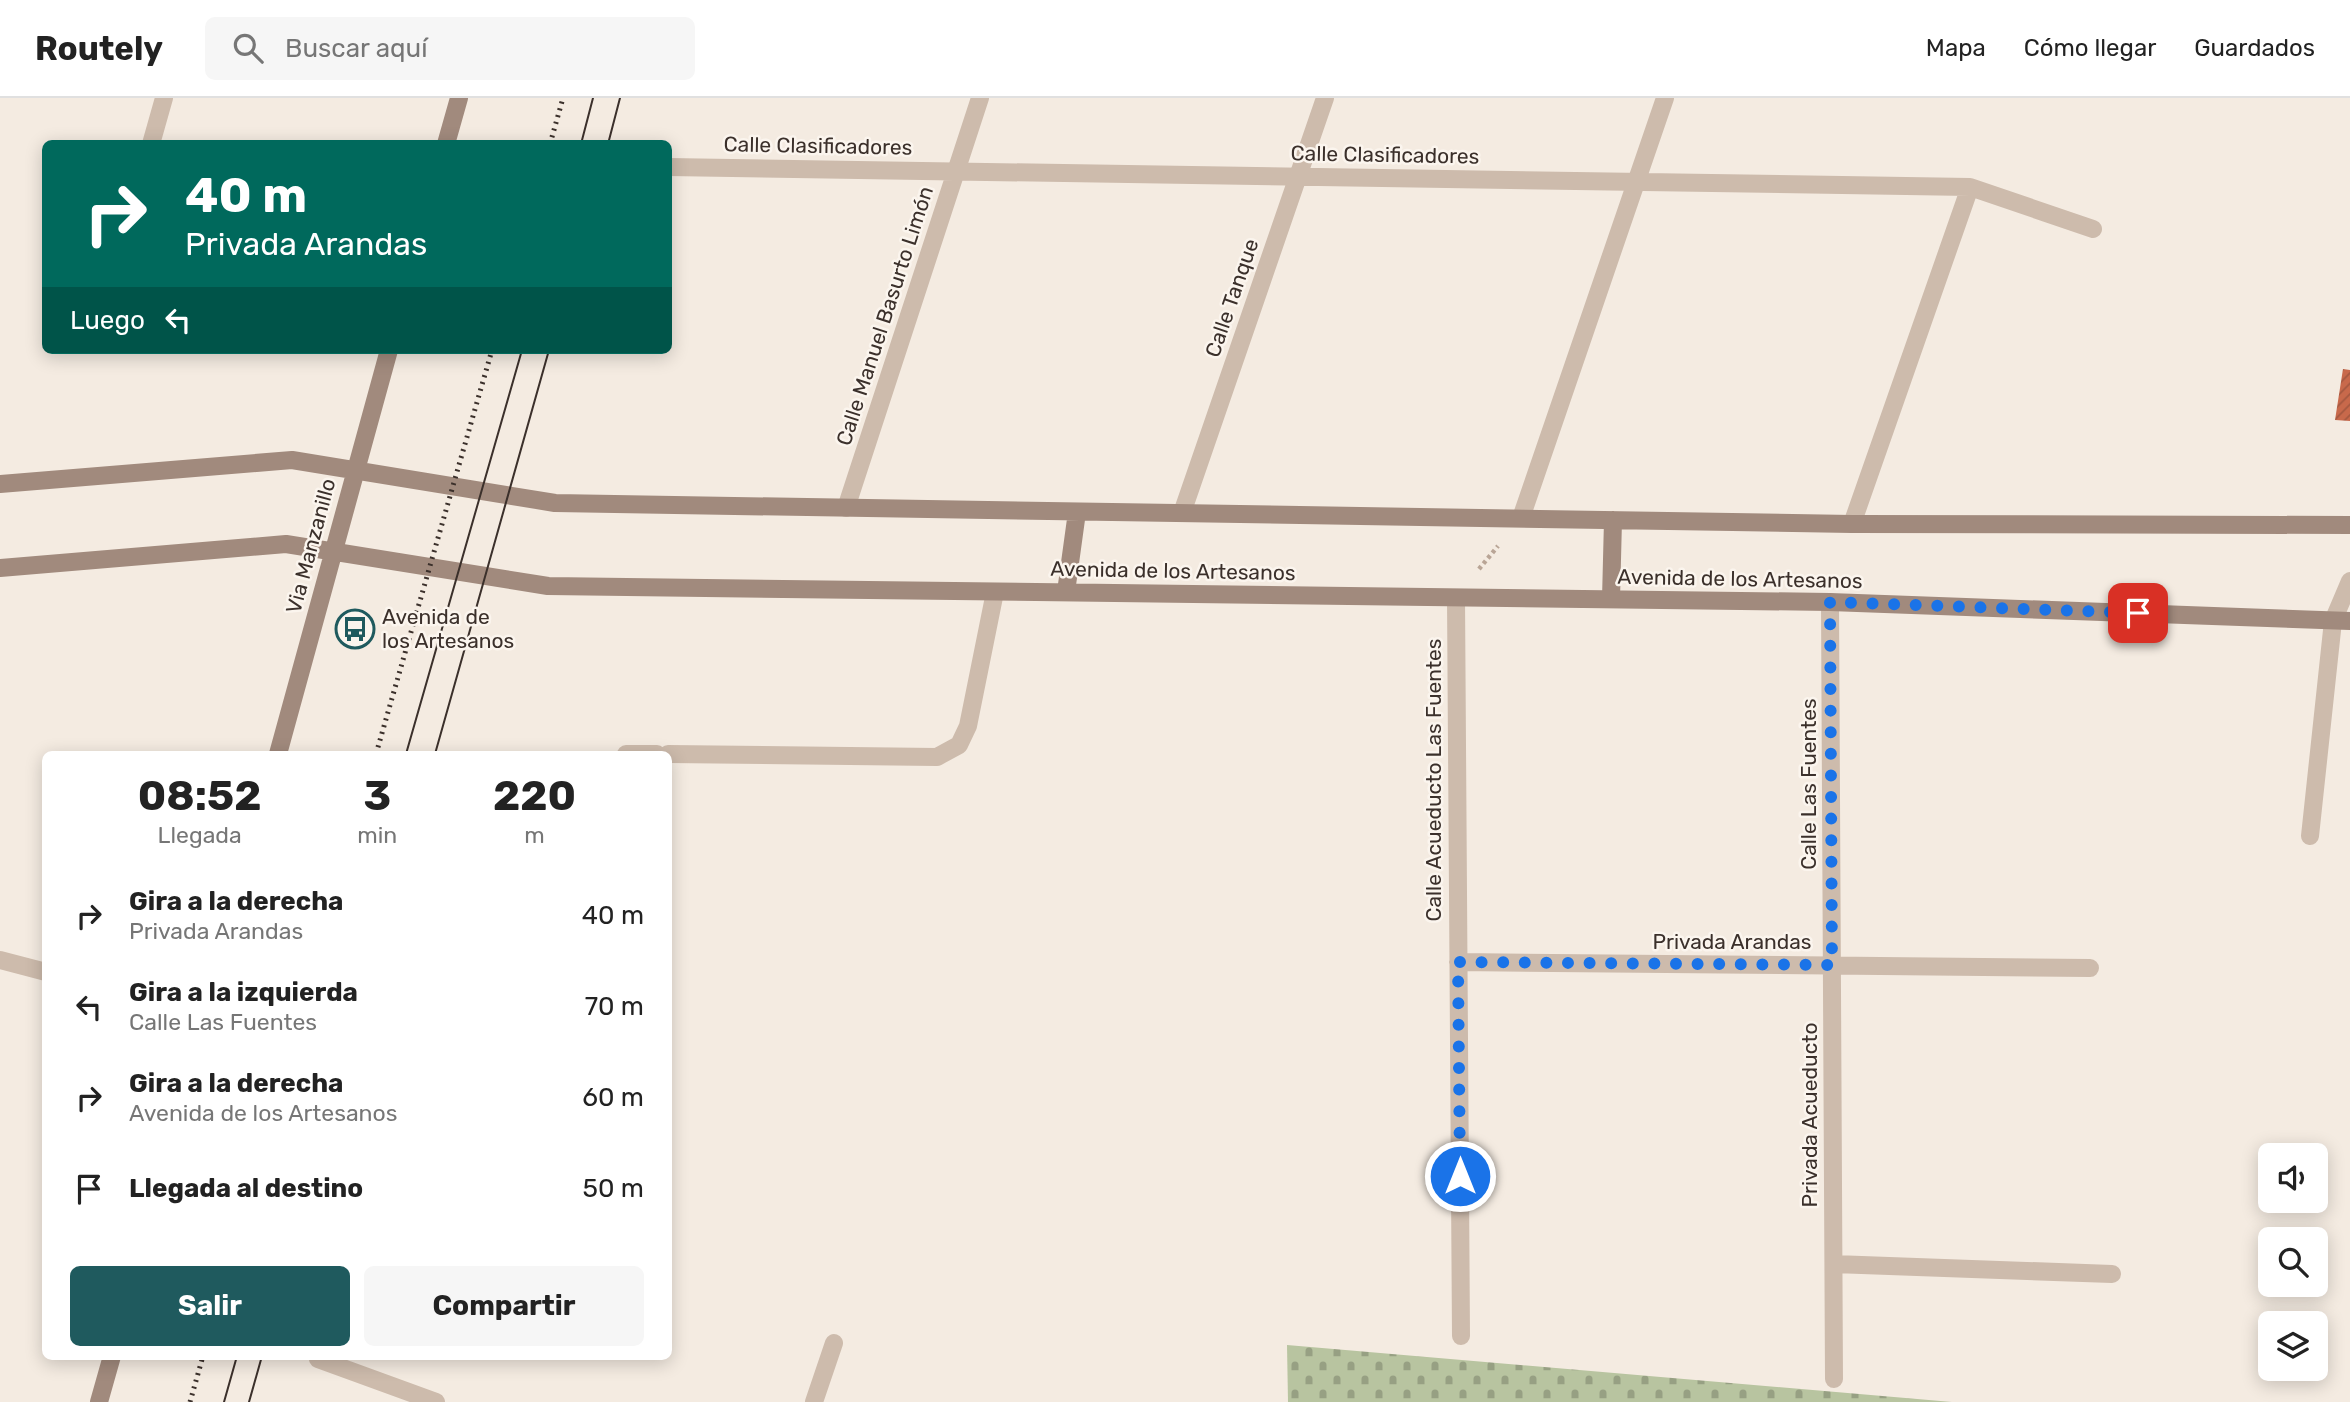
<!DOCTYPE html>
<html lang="es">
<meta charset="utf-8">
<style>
body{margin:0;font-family:Rubik,sans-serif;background:#f6f6f6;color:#222;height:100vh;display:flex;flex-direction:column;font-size:26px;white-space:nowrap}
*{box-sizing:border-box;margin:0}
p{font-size:23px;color:#767676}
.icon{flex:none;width:38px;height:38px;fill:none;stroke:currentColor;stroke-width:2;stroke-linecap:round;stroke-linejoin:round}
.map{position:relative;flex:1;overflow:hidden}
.panel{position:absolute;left:42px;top:653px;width:630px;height:609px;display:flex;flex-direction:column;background:#fff;border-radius:10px;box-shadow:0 4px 18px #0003}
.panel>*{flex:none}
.hud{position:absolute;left:42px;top:42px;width:630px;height:214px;border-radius:10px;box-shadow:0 4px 18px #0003;background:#00695c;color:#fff;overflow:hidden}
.tools{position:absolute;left:2258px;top:1045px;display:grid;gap:14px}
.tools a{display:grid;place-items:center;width:70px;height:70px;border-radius:10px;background:#fff;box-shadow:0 4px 18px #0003;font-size:35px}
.pin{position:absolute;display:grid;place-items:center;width:60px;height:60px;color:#fff;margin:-30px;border-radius:14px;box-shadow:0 4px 10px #0006}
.me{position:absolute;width:77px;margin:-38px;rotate:0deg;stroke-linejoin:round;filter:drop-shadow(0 0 5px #0008)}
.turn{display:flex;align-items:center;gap:24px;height:147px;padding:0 28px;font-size:32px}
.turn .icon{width:91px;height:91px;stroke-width:2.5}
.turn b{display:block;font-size:49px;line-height:60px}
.then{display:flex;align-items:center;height:66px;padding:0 28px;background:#0003;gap:14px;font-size:26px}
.eta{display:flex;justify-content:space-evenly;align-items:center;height:119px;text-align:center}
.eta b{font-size:42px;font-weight:700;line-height:49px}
.action{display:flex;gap:14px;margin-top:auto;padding:14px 28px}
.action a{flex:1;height:80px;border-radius:10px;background:#1f5a5e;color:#fff;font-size:28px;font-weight:700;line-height:80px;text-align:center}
.action a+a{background:#f6f6f6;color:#222}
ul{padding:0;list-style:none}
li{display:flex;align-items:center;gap:21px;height:91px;padding:0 28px}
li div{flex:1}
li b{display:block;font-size:26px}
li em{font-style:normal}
header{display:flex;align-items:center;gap:42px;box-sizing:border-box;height:98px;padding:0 35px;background:#fff;border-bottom:2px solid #e0e0e0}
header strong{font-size:33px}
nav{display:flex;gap:38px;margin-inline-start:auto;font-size:24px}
.search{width:490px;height:63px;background:#f6f6f6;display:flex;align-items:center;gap:18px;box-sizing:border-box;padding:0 24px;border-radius:10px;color:#767676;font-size:26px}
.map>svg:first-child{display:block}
</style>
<header>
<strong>Routely</strong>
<div class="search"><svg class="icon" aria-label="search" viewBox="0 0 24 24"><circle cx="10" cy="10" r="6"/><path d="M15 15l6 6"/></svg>Buscar aquí</div>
<nav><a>Mapa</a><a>Cómo llegar</a><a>Guardados</a></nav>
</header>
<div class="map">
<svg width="2350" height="1304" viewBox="0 0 2350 1304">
<defs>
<pattern id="cemetery-stones" width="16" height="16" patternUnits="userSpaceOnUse" patternTransform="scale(1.75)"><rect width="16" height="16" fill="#b8c4a0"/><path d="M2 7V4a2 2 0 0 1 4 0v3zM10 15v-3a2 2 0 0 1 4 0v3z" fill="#97a083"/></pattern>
<pattern id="building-hatch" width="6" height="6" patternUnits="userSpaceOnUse" patternTransform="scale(1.75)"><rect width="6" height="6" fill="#c8694b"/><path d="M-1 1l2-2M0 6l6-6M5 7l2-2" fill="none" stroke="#a4573f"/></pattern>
</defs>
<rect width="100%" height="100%" fill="#f4ebe1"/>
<path fill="url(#cemetery-stones)" d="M1287,1247L1952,1304H1288Z"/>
<path fill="url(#building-hatch)" d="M2343,271L2350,272V323L2335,322Z"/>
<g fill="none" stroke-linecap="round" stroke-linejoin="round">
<path stroke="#b9a596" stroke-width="4.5" stroke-dasharray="3.5 3.5" stroke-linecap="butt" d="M1479,471L1498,448"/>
<path stroke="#cdbbac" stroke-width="18" d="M626,656H657
M668,656L937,659L959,647L968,628L995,494
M2310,738L2333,523L2350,483
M318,1261L436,1304
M814,1304L834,1245"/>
<path stroke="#cdbbac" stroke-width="18" d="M151,46L164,0
M668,69L1970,89L2093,131
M846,410L980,0
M1182,415L1325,0
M1521,420L1665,0
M1852,426L1970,89
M1456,500L1461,1238
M1830,504L1834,1281
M0,862L46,874
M1458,864L2090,870
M1834,1166L2112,1176"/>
<path stroke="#a18a7d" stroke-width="18" d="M446,46L459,0
M0,386L292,362L555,405L1852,426L2350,427
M0,470L286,446L548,488L1830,504L2350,523
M1066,494L1077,414
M1611,501L1613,422
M278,656L389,252
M99,1304L112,1258"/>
<path stroke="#3b302b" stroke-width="2" d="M581,46L593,0
M608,46L620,0
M406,656L522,252
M435,656L549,252
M224,1304L237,1258
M249,1304L262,1258"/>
<path stroke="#3b302b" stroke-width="5" stroke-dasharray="2 5" stroke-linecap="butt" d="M550,46L563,0
M376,656L492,252
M190,1304L203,1258"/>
</g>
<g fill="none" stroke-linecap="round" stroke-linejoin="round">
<path stroke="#1a73e8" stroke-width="12" stroke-dasharray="0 21.6" d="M1460,1078L1458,864L1832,867L1830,504L2138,515"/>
</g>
<defs>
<symbol id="bus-ring" viewBox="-11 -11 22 22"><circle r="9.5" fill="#fbf5ee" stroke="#1f5a5e" stroke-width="1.5"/><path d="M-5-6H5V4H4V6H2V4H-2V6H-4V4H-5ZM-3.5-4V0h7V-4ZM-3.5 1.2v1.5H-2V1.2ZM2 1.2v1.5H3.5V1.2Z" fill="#1f5a5e"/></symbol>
</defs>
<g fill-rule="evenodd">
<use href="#bus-ring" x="333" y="509" width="44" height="44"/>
</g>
<g text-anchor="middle" stroke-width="5" stroke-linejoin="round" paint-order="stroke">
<g font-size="21" fill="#3b302b" stroke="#fbf5ee">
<text transform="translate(818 48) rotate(1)" y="7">Calle Clasificadores</text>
<text transform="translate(1385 57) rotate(1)" y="7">Calle Clasificadores</text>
<text transform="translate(1232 200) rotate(-71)" y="7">Calle Tanque</text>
<text transform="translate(885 218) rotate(-72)" y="7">Calle Manuel Basurto Limón</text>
<text transform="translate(311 448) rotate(-75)" y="7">Via Manzanillo</text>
<text transform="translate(1173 473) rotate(1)" y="7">Avenida de los Artesanos</text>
<text transform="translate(1740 481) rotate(1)" y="7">Avenida de los Artesanos</text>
<text transform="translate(1434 682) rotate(-90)" y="7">Calle Acueducto Las Fuentes</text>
<text transform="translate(1809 686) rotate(-90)" y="7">Calle Las Fuentes</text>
<text x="1732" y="851">Privada Arandas</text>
<text transform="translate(1810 1017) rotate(-90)" y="7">Privada Acueducto</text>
</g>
<g font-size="21" fill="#3b302b" stroke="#fbf5ee" text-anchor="start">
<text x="382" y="526">Avenida de<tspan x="382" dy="24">los Artesanos</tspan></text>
</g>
</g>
</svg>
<div class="tools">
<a><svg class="icon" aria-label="sound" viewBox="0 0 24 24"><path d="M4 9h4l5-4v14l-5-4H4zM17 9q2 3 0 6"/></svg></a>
<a><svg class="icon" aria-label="search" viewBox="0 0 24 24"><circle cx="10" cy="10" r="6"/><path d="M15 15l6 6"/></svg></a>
<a><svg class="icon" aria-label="layers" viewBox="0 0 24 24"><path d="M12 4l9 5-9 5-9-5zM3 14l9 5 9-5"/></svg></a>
</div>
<div class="pin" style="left:2138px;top:515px;background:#d93025"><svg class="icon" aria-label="arrive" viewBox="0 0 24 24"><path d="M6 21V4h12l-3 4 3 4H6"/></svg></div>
<svg class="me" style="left:1460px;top:1078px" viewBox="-20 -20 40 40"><circle r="17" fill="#1a73e8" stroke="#fff" stroke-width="3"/><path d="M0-11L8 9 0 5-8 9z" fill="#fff"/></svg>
<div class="hud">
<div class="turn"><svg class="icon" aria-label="right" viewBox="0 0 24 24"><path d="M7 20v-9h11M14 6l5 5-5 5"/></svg><div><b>40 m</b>Privada Arandas</div></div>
<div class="then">Luego<svg class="icon" aria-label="left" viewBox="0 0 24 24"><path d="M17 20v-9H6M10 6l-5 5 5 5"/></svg></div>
</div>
<section class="panel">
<div class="eta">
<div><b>08:52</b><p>Llegada</p></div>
<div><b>3</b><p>min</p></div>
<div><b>220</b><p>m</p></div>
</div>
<ul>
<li><svg class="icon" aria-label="right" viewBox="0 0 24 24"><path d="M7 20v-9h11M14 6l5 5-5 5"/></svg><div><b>Gira a la derecha</b><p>Privada Arandas</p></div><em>40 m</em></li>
<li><svg class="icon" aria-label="left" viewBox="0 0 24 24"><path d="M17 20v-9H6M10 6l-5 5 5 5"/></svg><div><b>Gira a la izquierda</b><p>Calle Las Fuentes</p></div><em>70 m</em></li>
<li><svg class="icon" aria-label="right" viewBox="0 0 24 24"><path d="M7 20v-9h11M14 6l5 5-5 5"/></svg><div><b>Gira a la derecha</b><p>Avenida de los Artesanos</p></div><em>60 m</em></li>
<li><svg class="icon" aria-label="arrive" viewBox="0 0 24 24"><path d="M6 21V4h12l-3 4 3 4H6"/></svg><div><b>Llegada al destino</b></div><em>50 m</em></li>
</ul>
<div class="action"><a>Salir</a><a>Compartir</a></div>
</section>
</div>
